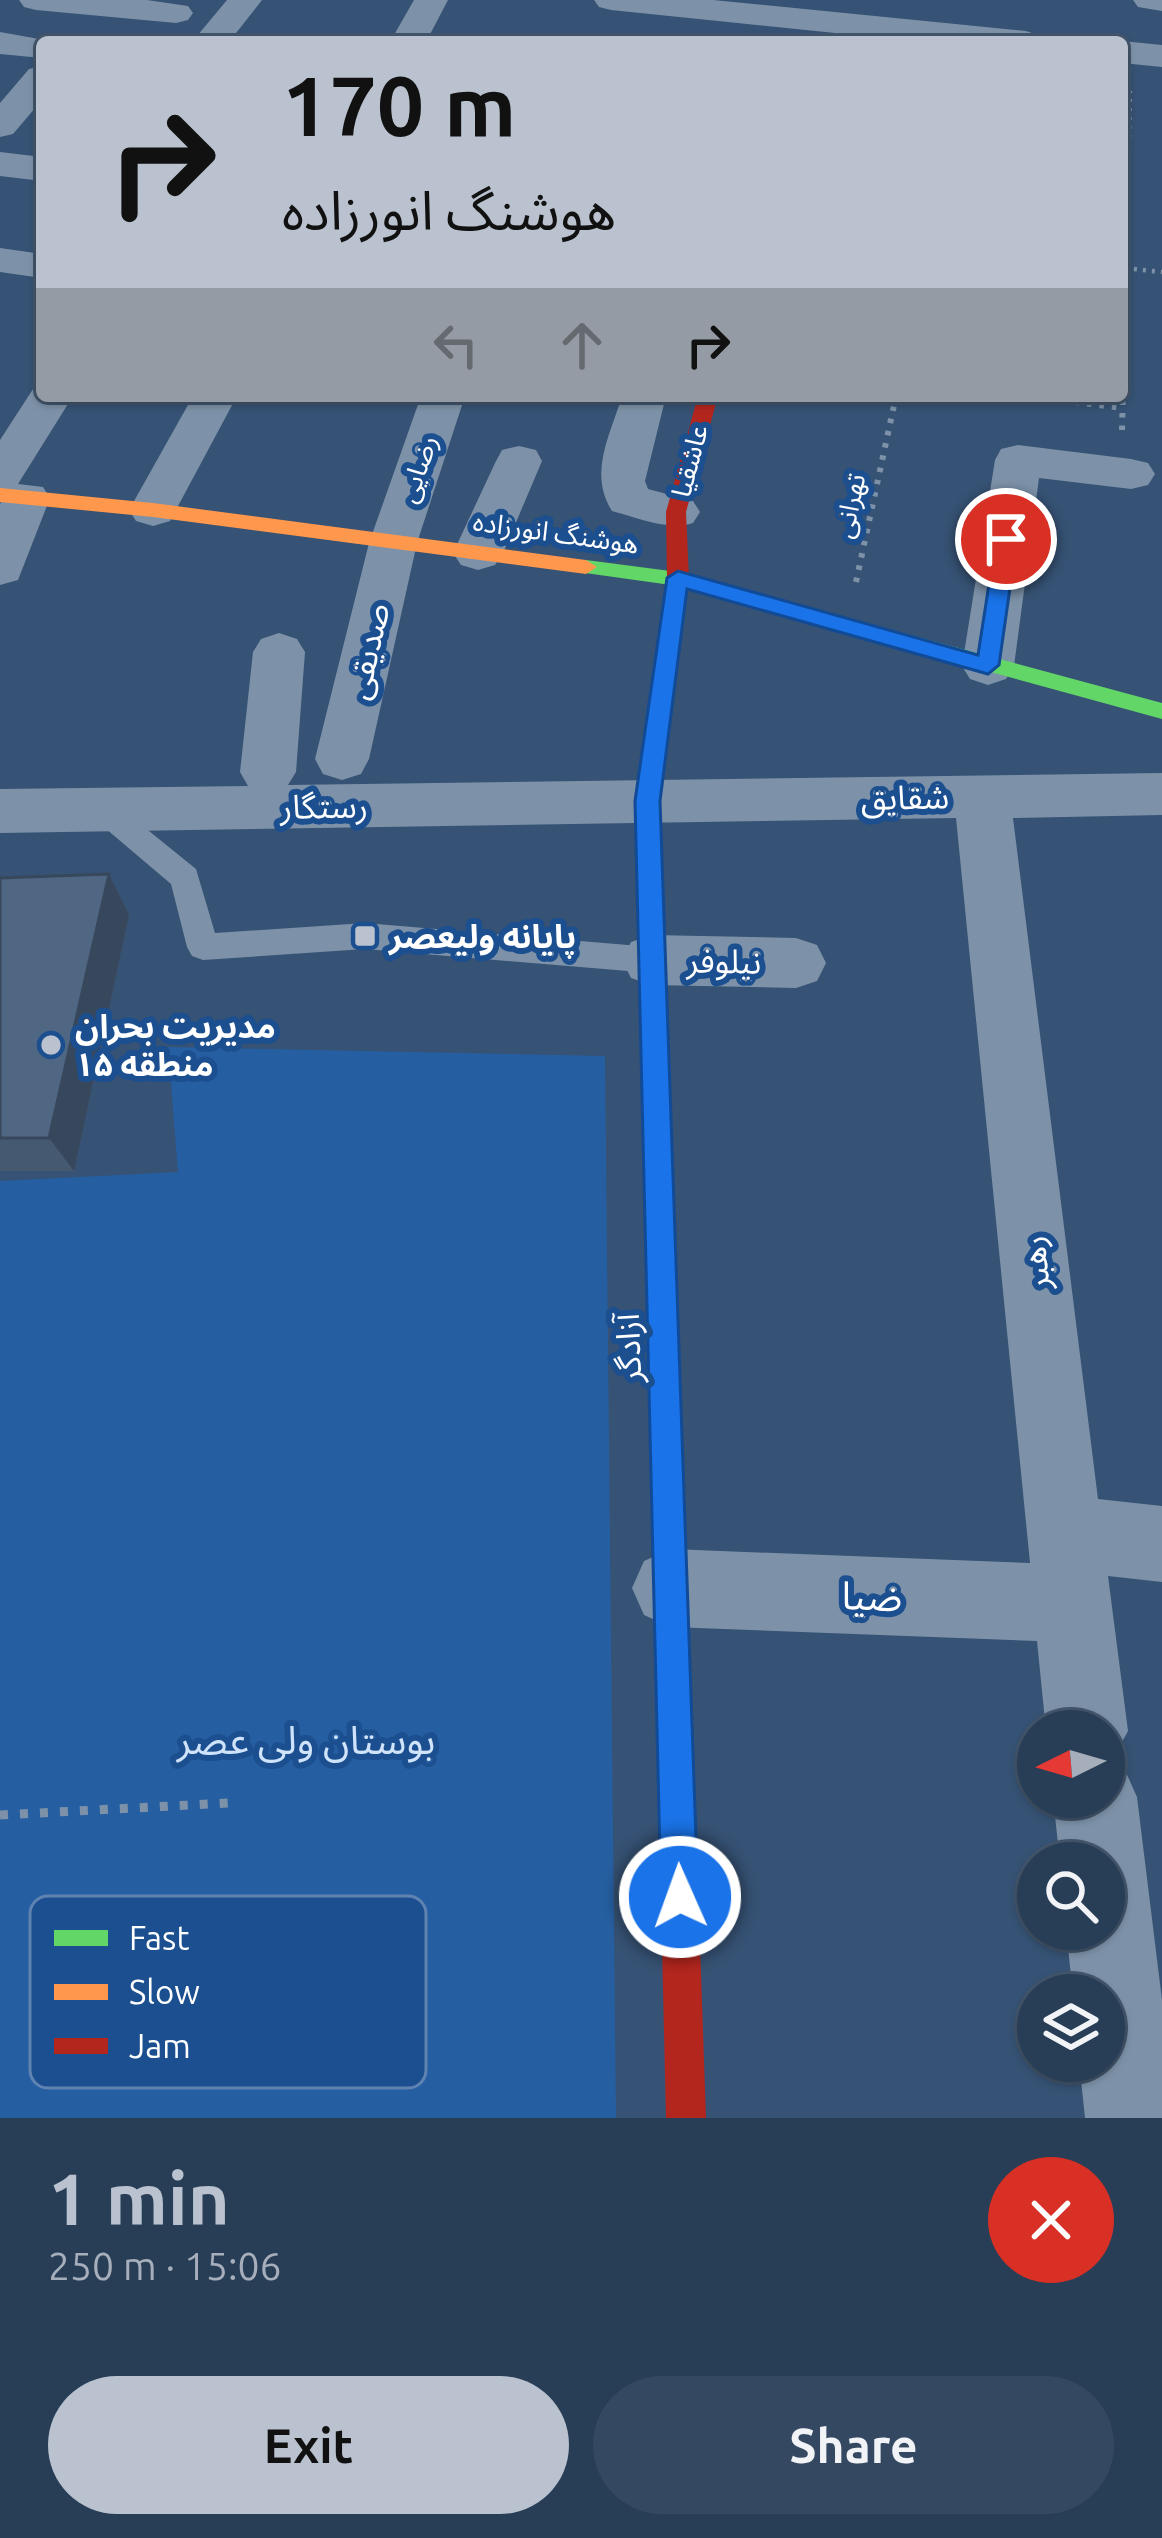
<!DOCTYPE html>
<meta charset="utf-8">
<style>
body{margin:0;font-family:Ubuntu,"Noto Sans Arabic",sans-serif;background:#344961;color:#f1f3f6;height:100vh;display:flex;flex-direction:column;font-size:45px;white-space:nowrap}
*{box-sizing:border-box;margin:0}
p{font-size:39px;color:#a5aeba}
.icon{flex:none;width:66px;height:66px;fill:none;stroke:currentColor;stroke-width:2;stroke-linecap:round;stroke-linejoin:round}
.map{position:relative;height:2118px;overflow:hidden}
.details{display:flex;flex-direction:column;background:#283e57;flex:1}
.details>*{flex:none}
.hud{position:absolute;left:36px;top:36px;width:1092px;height:366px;border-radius:12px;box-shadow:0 3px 9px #0004,0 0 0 3px #44576d;background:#b9c2ce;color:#111;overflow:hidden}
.needle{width:78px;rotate:265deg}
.fabs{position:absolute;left:1017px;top:1710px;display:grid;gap:24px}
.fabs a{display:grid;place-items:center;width:108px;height:108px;border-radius:50%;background:#283e57;box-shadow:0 3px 9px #0004,0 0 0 3px #44576d;font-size:60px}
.pin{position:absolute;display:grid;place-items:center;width:102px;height:102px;color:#fff;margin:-51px;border:6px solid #fff;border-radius:50%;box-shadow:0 3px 12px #0007}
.me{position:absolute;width:132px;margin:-66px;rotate:358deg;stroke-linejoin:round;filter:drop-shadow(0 0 9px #0008)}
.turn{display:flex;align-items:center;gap:42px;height:252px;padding:0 48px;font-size:54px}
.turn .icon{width:156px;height:156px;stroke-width:2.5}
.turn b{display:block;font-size:84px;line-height:102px}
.lanes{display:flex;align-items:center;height:114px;padding:0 48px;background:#0003;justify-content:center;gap:60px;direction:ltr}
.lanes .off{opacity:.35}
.round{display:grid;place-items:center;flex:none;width:126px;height:126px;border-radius:63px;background:#344961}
.summary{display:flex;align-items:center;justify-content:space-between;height:204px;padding:0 48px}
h1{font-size:72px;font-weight:600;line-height:90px;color:#b9c2ce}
.button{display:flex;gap:24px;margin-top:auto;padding:24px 48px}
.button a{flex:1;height:138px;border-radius:72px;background:#b9c2ce;color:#111;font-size:48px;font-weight:600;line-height:138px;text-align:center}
.button a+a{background:#344961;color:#f1f3f6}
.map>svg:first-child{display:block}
</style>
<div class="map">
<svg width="1162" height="2118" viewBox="0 0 1162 2118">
<rect width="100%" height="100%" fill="#365274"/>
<path fill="#265fa1" d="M168,1047L605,1056L616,2118H0V1181L178,1172Z"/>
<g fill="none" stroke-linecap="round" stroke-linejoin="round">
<path stroke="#7d92a8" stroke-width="4.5" stroke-dasharray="3 6" stroke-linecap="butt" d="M1125,268L1162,272
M1124,354L1130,91"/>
<path stroke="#7d92a8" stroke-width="6" stroke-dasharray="4.5 8" stroke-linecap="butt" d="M1025,396L1123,408
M1122,430L1124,351
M856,582L896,396"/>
<path stroke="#7d92a8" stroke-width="9" stroke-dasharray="8 12" stroke-linecap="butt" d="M0,1815L228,1803"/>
<path fill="#7d92a8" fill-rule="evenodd" d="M102,798L112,801L196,869L215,933L365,923L652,947L663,951L668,960L663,969L652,973L365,949L203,960L192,956L187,947L171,884L92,817L87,809L92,801Z"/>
<path fill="#7d92a8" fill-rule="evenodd" d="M19,0H147L188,6L193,13L188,20L176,23L36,10L24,7Z
M227,0H262L229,42H192Z
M414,0H448L426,42H390Z
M594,0H713L1026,31L1038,35L1044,42H922L611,10L599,7Z
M1133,0H1162V11L1138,7Z
M0,32L56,42H42V58L0,54Z
M1122,41L1162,45V67L1122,63Z
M42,66V100L13,134L0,137V103L29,69Z
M0,152L42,157V181L0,176Z
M0,248L42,254V278L0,272Z
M42,384V396H73L18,484L43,487L50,498L18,580L0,585V504L8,489L0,491V440L35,386Z
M193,396H237L170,521L153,526L136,521L129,510Z
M421,396H465L417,543L369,759L361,774L342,780L323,774L315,759L369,543Z
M622,396H666L645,481L648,489L693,501L700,512L693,523C666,531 639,518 612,511C588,473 610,436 622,396Z
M1018,445L1131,459L1148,463L1155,474L1148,485L1131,489L1039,478L1014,666L1006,679L988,685L970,679L962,666L995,460L1001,449Z
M519,446L536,450L542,461L503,553L495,565L478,570L461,565L453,553L496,461L502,450Z
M279,633L297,639L305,652L296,772L288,785L1162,773V815L1013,818L1098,1499L1162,1506V1582L1108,1576L1128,1731L1111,1762L1124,1768L1137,1797L1162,2000V2118H1085L1079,2061H1104V1995H1073L1066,1929H1104V1863H1060L1053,1797H1104V1731H1046L1037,1641L671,1627L644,1615L632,1588L644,1561L671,1549L1030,1563L956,818L0,833V789L248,786L240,772L253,652L261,639Z
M652,935L796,938L817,945L826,963L817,981L796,988L652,985L631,978L622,960L631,942Z"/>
<path fill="#63d668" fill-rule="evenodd" d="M586,560L678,572L1162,703V719L678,586L578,572L575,567Z"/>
<path fill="#ff974d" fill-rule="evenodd" d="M0,488L153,503L586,560L597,567L586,574L153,517L0,502Z
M651,913L664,923L682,1428L677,1439L666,1444L655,1439L650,1428L638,923Z"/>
<path fill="#b3261e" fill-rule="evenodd" d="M698,396H718L686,512L689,579L659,801L664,923L651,933L638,923L635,801L667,579L666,512Z
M666,1412L677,1417L682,1428L706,2118H666L650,1428L655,1417Z"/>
</g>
<path fill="#455971" d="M109,874L129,915L74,1171H0V878Z"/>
<path fill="#38485c" d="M109,874L129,915L74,1171L49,1138Z"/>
<path fill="#506783" stroke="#38485c" stroke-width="3" d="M109,874L49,1138H0V878Z"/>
<path fill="#1a73e8" stroke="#114b97" stroke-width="3" d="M1006,532L1017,539L999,665L988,674L687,589L660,801L698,1897L693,1910L680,1916L667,1910L661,1897L635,801L667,578L678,571L978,655L996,539Z"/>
<g fill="#b9c2ce" stroke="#1b4f8f" stroke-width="4.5">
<rect x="353" y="924" width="24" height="24" rx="6"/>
<circle cx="51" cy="1045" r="12"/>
</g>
<g text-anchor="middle" stroke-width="12" stroke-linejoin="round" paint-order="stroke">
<g font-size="27" fill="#fff" stroke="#1b4f8f">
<text transform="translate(690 461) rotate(-75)" y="9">عاشقیا</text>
<text transform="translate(418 469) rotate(-71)" y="9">رضایی</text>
<text transform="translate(850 506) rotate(-78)" y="9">تهرانی</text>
<text transform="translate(556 533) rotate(8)" y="9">هوشنگ انورزاده</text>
</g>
<g font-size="33" fill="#fff" stroke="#1b4f8f">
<text transform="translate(367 651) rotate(-77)" y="12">صدیقی</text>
<text transform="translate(905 797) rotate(-1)" y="12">شقایق</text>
<text transform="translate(324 806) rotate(-1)" y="12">رستگار</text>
<text transform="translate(724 961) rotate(1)" y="12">نیلوفر</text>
<text transform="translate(1035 1263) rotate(-96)" y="12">رهبر</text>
<text transform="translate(628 1348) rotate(-92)" y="12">آزادگر</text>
</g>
<g font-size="33" font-weight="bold" fill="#fff" stroke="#1b4f8f" text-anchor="start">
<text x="389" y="948">پایانه ولیعصر</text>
<text x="75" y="1038">مدیریت بحران<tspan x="75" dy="38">منطقه ۱۵</tspan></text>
</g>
<g font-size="39" fill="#fff" stroke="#1b4f8f">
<text transform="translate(872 1596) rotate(2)" y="14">ضیا</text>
</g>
<g font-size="39" fill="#cfe3fa" stroke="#1b4f8f">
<text x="306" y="1754">بوستان ولی عصر</text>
</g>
</g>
<rect x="30" y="1896" width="396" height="192" rx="18" fill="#1b4f8f" stroke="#5f84b1" stroke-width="3"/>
<rect x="54" y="1930" width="54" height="16" fill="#63d668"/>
<rect x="54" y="1984" width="54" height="16" fill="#ff974d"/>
<rect x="54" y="2038" width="54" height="16" fill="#b3261e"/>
<g font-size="33" fill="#fff">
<text x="129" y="1950">Fast</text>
<text x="129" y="2004">Slow</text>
<text x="129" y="2058">Jam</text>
</g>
</svg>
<div class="fabs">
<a><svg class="needle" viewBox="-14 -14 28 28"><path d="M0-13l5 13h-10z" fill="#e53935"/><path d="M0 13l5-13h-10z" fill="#a5aeba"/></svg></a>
<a><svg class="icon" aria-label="search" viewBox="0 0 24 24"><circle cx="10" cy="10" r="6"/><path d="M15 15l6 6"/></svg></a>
<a><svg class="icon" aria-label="layers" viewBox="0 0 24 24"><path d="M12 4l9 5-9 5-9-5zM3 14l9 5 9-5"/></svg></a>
</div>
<div class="pin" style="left:1006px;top:539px;background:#d93025"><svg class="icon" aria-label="arrive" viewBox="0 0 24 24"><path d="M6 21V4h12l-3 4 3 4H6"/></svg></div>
<svg class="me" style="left:680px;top:1897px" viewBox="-20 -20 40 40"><circle r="17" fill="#1a73e8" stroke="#fff" stroke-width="3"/><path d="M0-11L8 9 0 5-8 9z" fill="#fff"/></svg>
<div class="hud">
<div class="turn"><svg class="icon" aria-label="right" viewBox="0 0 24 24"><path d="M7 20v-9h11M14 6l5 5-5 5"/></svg><div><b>170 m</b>هوشنگ انورزاده</div></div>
<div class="lanes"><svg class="icon off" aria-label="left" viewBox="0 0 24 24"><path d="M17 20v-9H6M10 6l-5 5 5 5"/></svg><svg class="icon off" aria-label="ahead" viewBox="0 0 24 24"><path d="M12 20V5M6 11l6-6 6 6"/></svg><svg class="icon" aria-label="right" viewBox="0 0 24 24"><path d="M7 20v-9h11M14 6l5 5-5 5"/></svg></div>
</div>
</div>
<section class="details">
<div class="summary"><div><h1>1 min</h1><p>250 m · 15:06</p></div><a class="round" style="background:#d93025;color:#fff"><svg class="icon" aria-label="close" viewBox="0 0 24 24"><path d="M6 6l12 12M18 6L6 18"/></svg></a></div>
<div class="button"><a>Exit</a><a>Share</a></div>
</section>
